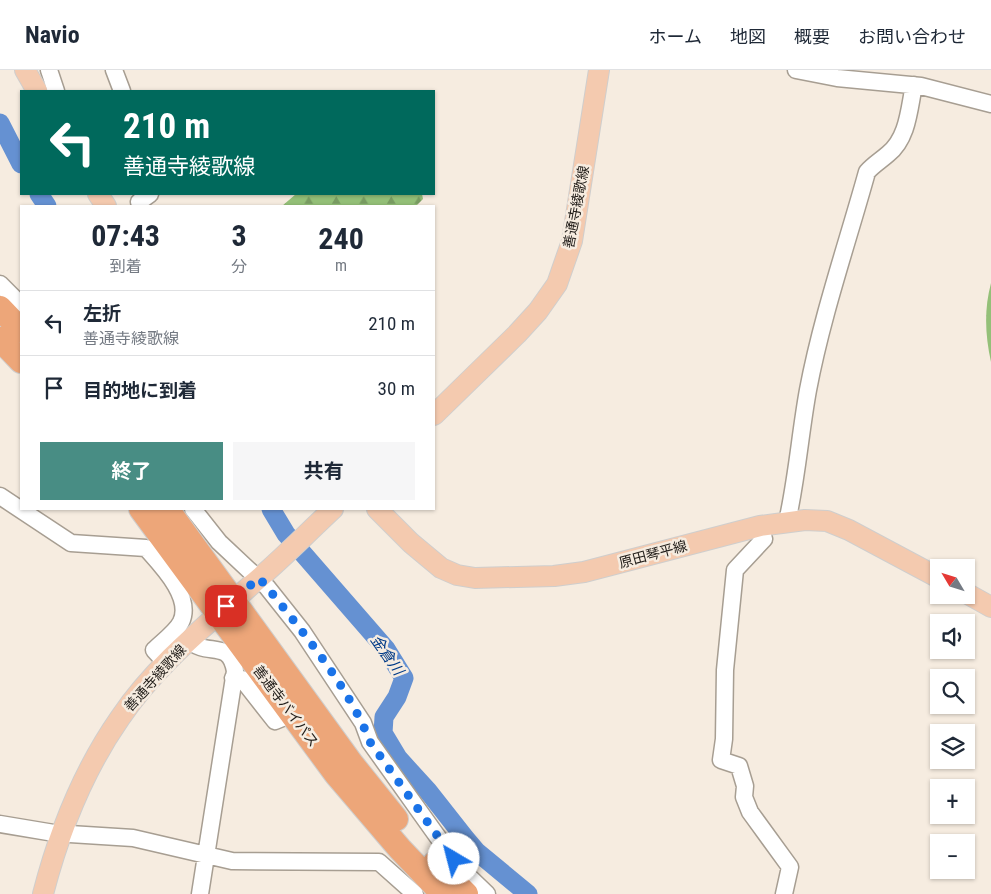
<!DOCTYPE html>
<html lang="ja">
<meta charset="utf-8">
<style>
body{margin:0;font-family:"Roboto Condensed","Noto Sans JP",sans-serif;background:#f6f6f7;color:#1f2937;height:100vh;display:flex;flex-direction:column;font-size:19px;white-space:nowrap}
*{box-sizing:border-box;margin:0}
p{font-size:16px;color:#747a83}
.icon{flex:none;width:28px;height:28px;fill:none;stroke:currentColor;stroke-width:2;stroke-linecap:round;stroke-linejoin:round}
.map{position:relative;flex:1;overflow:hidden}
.panel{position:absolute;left:20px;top:135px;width:415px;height:305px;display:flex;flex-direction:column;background:#fff;border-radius:0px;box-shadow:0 1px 4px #0004}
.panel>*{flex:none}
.guide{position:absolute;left:20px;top:20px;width:415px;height:105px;border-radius:0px;box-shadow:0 1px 4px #0004;background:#00695c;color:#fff;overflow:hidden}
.needle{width:32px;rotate:308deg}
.buttons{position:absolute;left:930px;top:489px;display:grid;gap:10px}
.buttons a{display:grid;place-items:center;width:45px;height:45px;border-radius:0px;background:#fff;box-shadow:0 1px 4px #0004;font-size:25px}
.pin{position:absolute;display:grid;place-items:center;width:42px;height:42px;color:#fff;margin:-21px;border-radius:10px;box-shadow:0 2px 8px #0006}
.me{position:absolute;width:55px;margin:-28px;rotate:323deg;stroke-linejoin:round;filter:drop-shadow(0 0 4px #0008)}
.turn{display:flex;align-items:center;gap:18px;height:105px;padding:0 20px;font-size:22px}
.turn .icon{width:65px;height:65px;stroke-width:2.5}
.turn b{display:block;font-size:35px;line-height:42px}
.eta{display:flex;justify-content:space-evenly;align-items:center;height:85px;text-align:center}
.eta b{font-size:30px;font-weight:700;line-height:35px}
.cta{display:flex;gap:10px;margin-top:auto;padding:10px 20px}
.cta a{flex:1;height:58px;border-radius:0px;background:#488d84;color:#fff;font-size:20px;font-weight:700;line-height:58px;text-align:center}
.cta a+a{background:#f6f6f7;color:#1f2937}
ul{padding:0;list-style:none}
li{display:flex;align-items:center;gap:15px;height:65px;padding:0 20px;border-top:1px solid #e0e1e3}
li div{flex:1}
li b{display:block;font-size:19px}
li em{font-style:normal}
header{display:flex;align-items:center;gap:30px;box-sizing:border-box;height:70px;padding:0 25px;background:#fff;border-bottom:1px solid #e0e1e3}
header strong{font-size:24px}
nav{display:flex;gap:28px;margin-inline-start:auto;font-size:18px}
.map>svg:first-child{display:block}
</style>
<header>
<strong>Navio</strong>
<nav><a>ホーム</a><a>地図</a><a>概要</a><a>お問い合わせ</a></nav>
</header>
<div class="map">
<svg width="991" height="824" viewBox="0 0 991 824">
<defs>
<pattern id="forest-firs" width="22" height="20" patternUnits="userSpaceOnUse" patternTransform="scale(1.25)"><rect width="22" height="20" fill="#94c078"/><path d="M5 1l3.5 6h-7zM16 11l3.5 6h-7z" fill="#799c62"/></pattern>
</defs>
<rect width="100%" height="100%" fill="#f6ece0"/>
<path fill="url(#forest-firs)" d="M296,124H422L423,129L416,136H282Z
M991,213V292C985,265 984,239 991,213Z"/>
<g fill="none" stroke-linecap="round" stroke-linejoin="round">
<path stroke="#6591d2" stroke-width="19" d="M0,53L21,94
M39,124L47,136
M271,439L286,464L386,579L404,608L397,627L384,647L383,663L398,688L428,721L465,768L476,781L528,824"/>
<defs>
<path id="minor" d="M49,0L56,21
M114,0L122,21
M796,0L837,8L921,16L991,34
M139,132L150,124
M0,214L21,235
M0,426L71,473L146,478C161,495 193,527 181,552C176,562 162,572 154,580L166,593
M193,439L219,472L267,517L302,561L363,653L370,672L432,759L460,798L487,824
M787,452C797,408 800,364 808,320C822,246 847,174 867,102C873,95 880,91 888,84C908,68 909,39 914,15
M760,456L764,469L735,500L725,600L724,669L721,690L739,696L745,716L744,727L750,742L790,797L784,824
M189,570C207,588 229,568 235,601L200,824
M233,608L242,609L275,651L292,644
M0,754L54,763L133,768L232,791L379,792L415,824"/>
<path id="major" d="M25,0L37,21
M98,124L106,136
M434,345L517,264L538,241L557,214L572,171L599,0
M377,439L411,473L441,498L457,505L475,508L554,506L584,502L760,456L805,450L827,451L849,460L939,508
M966,523L991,537
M43,824C59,762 83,701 120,648C155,596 204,557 250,516C279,492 305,465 333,439"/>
<path id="highway" d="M0,238L21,260
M0,269L21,291
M141,439L336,704L400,779L443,824
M167,439L351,693L396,749
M435,793L466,824"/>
</defs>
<use href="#minor" stroke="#a79e92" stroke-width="19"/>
<use href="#major" stroke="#cfcecd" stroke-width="22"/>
<use href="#highway" stroke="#cfcecd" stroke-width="26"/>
<use href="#minor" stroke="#fff" stroke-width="16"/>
<use href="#major" stroke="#f4caaf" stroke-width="20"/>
<use href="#highway" stroke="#eda679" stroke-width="24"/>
</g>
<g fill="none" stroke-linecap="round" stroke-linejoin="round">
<path stroke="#1a73e8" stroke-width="9" stroke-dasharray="0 16.2" d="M226,536L259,508L267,517C302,561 351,620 370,672L454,789"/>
</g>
<g text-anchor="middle" stroke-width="5" stroke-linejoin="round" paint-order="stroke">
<g font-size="14" fill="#24201c" stroke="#f6ece0">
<text transform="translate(576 137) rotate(-79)" y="5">善通寺綾歌線</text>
<text transform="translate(653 484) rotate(-15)" y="5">原田琴平線</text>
<text transform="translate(155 608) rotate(-48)" y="5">善通寺綾歌線</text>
<text transform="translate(286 636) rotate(53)" y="5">善通寺バイパス</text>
</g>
<g font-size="15" font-style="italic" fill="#003b88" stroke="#f6ece0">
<text transform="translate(387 585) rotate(55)" y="5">金倉川</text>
</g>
</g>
</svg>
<div class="buttons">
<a><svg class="needle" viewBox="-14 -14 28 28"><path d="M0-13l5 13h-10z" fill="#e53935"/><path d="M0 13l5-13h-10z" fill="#747a83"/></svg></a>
<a><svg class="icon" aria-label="sound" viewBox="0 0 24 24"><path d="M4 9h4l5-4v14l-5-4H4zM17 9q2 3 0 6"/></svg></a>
<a><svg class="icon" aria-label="search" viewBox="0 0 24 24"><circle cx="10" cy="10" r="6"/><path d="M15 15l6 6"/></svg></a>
<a><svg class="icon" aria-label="layers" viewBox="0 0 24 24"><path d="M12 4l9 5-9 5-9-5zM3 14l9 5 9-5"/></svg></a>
<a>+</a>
<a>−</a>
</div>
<div class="pin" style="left:226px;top:536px;background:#d93025"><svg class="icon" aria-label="arrive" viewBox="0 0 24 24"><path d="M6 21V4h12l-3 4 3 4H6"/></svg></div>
<svg class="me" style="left:454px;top:789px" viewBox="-20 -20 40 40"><circle r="19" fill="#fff"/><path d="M0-13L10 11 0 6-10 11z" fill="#1a73e8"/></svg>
<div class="guide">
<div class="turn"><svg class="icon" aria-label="left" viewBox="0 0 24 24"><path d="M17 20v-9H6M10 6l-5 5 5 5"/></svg><div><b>210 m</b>善通寺綾歌線</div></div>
</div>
<section class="panel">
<div class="eta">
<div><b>07:43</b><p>到着</p></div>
<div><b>3</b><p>分</p></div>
<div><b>240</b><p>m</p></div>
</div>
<ul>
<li><svg class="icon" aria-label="left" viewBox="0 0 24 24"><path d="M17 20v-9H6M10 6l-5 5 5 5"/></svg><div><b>左折</b><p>善通寺綾歌線</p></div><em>210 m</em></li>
<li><svg class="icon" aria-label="arrive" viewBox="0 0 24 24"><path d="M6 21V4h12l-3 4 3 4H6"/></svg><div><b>目的地に到着</b></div><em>30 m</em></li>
</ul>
<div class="cta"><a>終了</a><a>共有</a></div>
</section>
</div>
